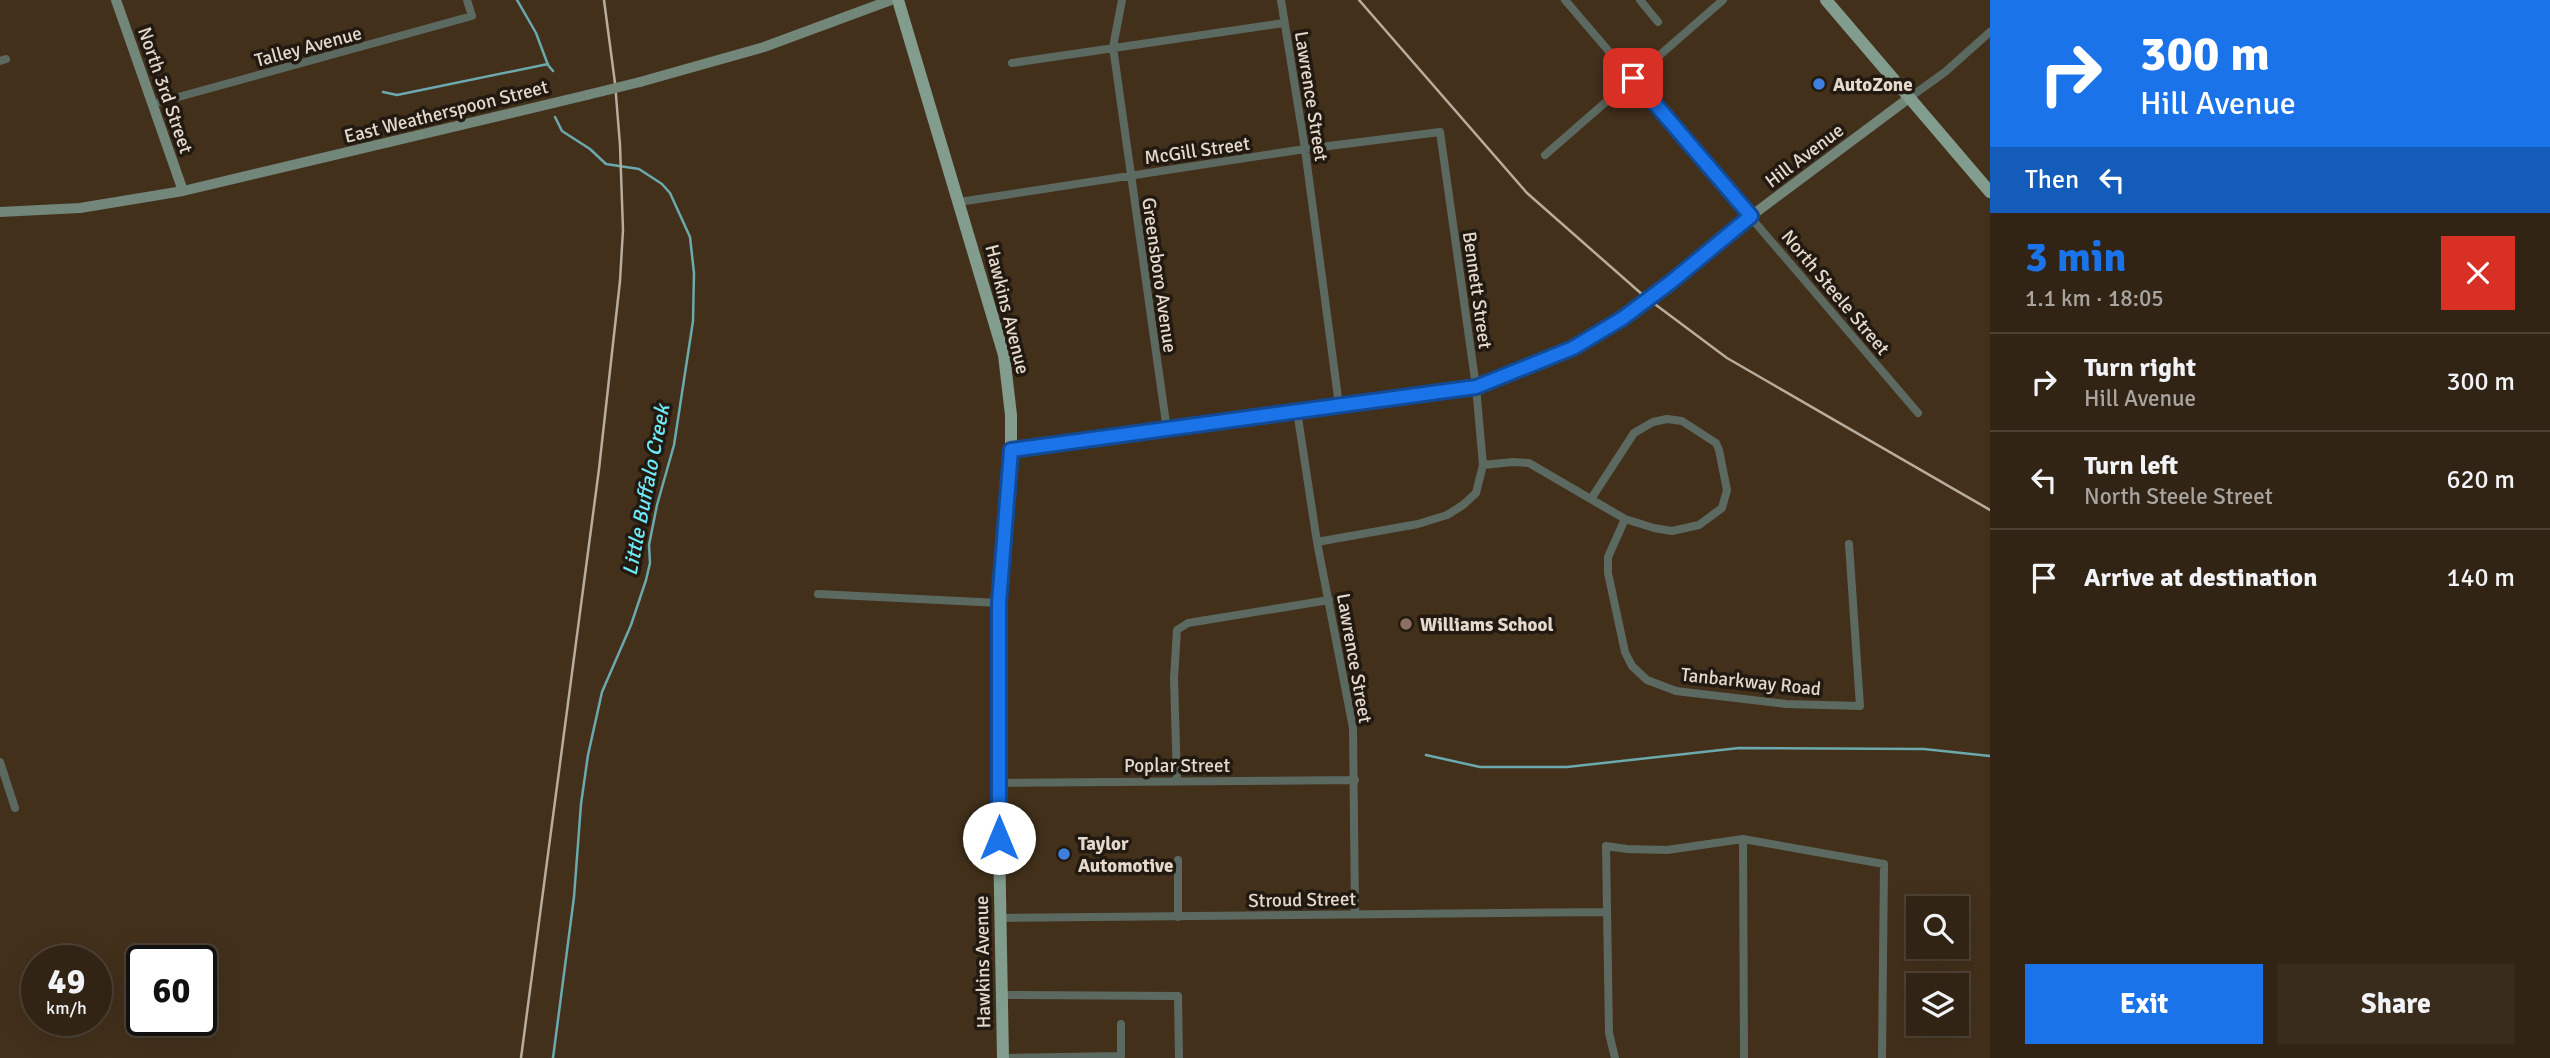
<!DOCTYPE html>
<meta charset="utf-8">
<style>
body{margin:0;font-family:Signika,sans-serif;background:#3a2c1d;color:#f1f3f6;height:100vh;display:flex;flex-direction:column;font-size:26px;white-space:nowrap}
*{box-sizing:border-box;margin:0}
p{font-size:23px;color:#a8a4a0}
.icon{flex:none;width:38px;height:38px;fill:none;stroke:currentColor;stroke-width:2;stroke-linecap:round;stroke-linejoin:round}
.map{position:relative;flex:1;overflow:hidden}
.side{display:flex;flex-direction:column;background:#322414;width:560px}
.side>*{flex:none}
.top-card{background:#1a73e8;color:#fff;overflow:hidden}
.controls{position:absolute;left:1906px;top:896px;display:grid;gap:14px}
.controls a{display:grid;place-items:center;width:63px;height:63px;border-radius:0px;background:#322414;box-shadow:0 7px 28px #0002,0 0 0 2px #4d4134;font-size:35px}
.speed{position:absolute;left:21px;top:945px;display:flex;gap:14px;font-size:35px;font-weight:700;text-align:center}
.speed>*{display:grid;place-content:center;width:91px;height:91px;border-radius:50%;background:#322414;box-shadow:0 7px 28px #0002,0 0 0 2px #4d4134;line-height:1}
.speed small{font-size:18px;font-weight:400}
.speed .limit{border:4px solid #111;border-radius:10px;background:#fff;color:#111}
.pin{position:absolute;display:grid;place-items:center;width:60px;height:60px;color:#fff;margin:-30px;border-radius:14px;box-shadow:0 4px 10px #0006}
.me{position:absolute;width:77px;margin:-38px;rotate:0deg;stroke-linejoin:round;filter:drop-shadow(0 0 5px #0008)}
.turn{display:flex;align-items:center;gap:24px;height:147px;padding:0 35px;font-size:32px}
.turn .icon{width:91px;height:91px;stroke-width:2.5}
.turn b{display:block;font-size:49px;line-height:60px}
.then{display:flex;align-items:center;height:66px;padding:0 35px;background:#0003;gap:14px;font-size:26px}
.round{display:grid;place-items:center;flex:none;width:74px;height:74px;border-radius:0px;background:#3a2c1d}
.head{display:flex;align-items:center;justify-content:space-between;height:119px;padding:0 35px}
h1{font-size:42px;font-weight:700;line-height:52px;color:#1a73e8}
.action{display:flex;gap:14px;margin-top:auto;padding:14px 35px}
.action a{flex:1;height:80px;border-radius:0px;background:#1a73e8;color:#fff;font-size:28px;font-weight:700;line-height:80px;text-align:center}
.action a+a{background:#3a2c1d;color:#f1f3f6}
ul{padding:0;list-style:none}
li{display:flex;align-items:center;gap:21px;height:98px;padding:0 35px;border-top:2px solid #4d4134}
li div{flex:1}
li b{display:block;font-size:26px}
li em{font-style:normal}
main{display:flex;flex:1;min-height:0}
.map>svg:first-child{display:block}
</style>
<main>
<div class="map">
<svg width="1990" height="1058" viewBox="0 0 1990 1058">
<rect width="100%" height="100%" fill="#42301b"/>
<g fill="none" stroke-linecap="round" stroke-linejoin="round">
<path stroke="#6ba9ae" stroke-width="2.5" d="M517,0L536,33L548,65L553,71
M383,92L397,95L548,64
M1426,755L1480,767H1567L1739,748L1924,749L1990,756
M553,1058L574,897L581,804L588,755L602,692L631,625L646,580L650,563L649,545L657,505L674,445L693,321L694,273L690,237L670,193L662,184L639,169L606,164L590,149L562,131L555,117"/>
<path stroke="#5c6961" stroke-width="8" d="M1122,0L1113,47L1167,430
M1281,0L1305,149L1339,405
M1565,0L1918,413
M1640,0L1658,22
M0,61L6,59
M1012,63L1284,23
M1909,98L1945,72L1990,32
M153,104L472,16L467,0
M1545,155L1723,0
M959,202L1305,149L1440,132L1476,387L1483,465L1476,493L1463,505L1447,515L1418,524L1317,542
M1297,411L1317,542L1353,728L1355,913
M1483,465L1513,462L1529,463L1625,519L1654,528L1672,531L1699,525L1722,508L1727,490L1719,450L1716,443L1682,421L1667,419L1653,422L1634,433L1591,499
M1625,519L1608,557V573L1625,652L1632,666L1647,680L1676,691L1786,704L1860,706L1849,544
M818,594L999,603
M0,762L15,808
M1177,781L1174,678L1177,630L1188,623L1329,600
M998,783L1355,780
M1743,839L1744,1058
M1178,917V860
M1000,918L1606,912
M1001,995L1178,996L1179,1058
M1003,1058L1121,1056V1024
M1615,1058L1609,1033L1606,846L1627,849L1667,850L1743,839L1884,864L1882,1058"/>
<path stroke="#72867a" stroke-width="10" d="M116,0L183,191
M640,82L764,47L891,0
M0,212L80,208L183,191L587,95
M1671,282L1751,216L1909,98
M1011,450L1476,387L1573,348L1627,314"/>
<path stroke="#829c8d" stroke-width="12" d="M898,0L1004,355L1011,415V450L999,603L998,783L1003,1058
M1826,0L1990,192"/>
<path stroke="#b8ac9c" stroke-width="2.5" d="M1359,0L1527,193L1644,296L1727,358L1990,510
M521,1058L599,469L620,281L623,230L620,145L615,83L604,0"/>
<path stroke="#72867a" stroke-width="10" d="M587,95L640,82
M1627,314L1671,282"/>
</g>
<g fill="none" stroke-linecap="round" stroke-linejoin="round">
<defs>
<path id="route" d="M999,838V603L1011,450L1476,387L1573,348L1623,318L1671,282L1751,216L1633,78"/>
</defs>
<use href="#route" stroke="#114b97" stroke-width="18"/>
<use href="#route" stroke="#1a73e8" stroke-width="12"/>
</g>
<g fill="#3f7fe0" stroke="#221a11" stroke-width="2.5">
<circle cx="1819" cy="84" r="7"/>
<circle cx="1064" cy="854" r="7"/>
</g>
<circle fill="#8d6e63" stroke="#221a11" stroke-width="2.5" cx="1406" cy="624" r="7"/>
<g text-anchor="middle" stroke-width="7" stroke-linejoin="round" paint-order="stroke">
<g font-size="19" fill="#e4d9cc" stroke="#221a11">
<text transform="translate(308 46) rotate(-15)" y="7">Talley Avenue</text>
<text transform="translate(166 90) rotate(71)" y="7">North 3rd Street</text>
<text transform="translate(1312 96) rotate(81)" y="7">Lawrence Street</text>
<text transform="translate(446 111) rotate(-14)" y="7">East Weatherspoon Street</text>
<text transform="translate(1197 150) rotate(-8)" y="7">McGill Street</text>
<text transform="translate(1804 155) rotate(-37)" y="7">Hill Avenue</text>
<text transform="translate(1160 275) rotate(82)" y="7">Greensboro Avenue</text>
<text transform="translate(1478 290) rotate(82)" y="7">Bennett Street</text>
<text transform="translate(1836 292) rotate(50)" y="7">North Steele Street</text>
<text transform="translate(1008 309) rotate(76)" y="7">Hawkins Avenue</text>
<text transform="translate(1355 658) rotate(80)" y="7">Lawrence Street</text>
<text transform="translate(1751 681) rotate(6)" y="7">Tanbarkway Road</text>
<text x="1177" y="772">Poplar Street</text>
<text transform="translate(1302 899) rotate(-1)" y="7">Stroud Street</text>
<text transform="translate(982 962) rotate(-91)" y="7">Hawkins Avenue</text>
</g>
<g font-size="19" font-weight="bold" fill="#e4d9cc" stroke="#221a11" text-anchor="start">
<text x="1833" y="91">AutoZone</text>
<text x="1420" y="631">Williams School</text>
<text x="1078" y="850">Taylor<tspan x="1078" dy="22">Automotive</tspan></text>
</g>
<g font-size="21" font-style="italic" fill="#6feafb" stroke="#221a11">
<text transform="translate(646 490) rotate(-79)" y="7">Little Buffalo Creek</text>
</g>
</g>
</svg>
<div class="controls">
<a><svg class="icon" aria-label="search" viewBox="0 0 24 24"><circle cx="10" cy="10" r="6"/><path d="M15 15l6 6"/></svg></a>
<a><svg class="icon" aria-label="layers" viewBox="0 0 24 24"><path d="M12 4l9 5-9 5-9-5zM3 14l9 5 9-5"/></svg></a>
</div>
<div class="speed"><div>49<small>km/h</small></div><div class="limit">60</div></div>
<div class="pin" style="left:1633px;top:78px;background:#d93025"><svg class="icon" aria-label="arrive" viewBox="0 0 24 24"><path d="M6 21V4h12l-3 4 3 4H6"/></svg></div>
<svg class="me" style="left:999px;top:838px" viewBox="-20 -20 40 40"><circle r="19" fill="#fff"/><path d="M0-13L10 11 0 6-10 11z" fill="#1a73e8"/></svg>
</div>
<section class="side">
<div class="top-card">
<div class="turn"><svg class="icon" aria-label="right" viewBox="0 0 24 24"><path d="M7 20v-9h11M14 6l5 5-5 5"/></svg><div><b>300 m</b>Hill Avenue</div></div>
<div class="then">Then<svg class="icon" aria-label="left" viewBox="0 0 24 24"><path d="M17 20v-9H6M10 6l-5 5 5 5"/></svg></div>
</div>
<div class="head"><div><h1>3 min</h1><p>1.1 km · 18:05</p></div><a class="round" style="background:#d93025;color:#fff"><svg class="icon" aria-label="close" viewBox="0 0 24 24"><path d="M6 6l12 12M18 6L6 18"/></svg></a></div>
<ul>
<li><svg class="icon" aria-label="right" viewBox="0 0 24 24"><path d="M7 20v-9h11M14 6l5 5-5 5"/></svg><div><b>Turn right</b><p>Hill Avenue</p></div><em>300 m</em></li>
<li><svg class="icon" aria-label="left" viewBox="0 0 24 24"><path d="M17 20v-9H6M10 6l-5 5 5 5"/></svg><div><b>Turn left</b><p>North Steele Street</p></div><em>620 m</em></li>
<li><svg class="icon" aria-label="arrive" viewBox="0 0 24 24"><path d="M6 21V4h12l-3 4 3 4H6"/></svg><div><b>Arrive at destination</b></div><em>140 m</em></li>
</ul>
<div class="action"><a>Exit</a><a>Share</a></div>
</section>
</main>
